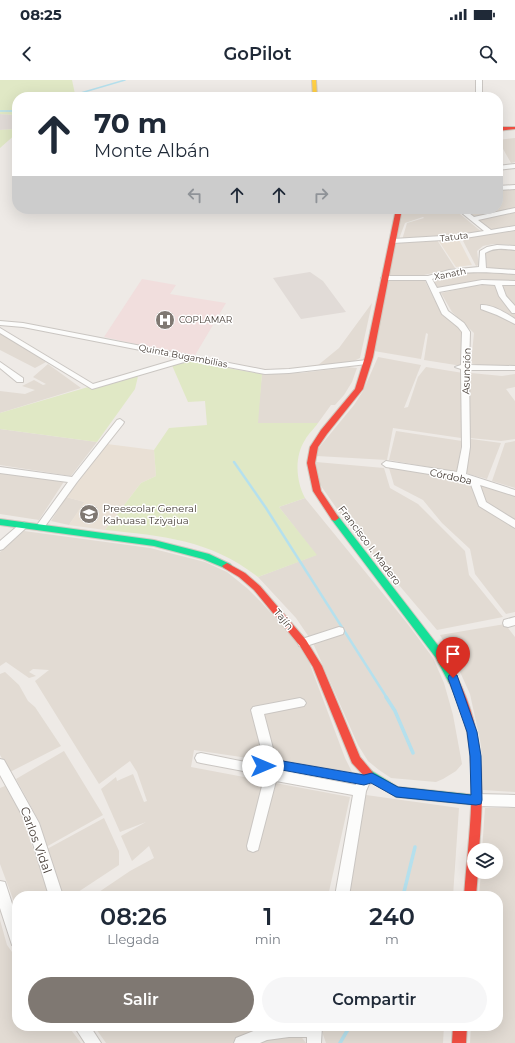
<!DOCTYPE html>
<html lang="es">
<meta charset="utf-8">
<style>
body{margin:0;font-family:Montserrat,sans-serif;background:#f6f6f7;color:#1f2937;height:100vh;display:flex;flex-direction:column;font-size:15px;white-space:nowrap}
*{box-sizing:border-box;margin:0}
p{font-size:13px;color:#747a83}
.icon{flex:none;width:22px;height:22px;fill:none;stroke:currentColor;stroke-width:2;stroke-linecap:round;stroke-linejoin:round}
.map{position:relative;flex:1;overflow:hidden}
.details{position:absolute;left:12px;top:811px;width:491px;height:140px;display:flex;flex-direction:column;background:#fff;border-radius:16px;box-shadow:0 4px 16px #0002}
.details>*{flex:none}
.top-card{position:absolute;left:12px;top:12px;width:491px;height:122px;border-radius:16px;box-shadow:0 4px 16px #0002;background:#fff;color:#1f2937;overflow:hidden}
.controls{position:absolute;left:467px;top:763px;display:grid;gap:8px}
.controls a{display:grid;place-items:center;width:36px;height:36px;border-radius:50%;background:#fff;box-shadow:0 4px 16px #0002;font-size:20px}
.pin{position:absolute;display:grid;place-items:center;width:34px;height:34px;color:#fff;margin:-41px -17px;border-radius:50% 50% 50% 0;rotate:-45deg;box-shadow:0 0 4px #0007}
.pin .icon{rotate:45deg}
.me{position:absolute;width:44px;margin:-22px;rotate:90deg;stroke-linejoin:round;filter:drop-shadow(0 0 3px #0008)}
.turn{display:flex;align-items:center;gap:14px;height:84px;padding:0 16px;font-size:18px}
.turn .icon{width:52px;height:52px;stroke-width:2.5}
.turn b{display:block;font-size:28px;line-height:34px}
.lanes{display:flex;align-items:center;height:38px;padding:0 16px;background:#0003;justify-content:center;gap:20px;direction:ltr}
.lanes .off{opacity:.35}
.eta{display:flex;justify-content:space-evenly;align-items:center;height:68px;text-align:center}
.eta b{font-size:24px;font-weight:600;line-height:28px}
.button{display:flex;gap:8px;margin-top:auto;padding:8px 16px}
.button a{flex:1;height:46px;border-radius:24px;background:#7f7872;color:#fff;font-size:16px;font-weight:600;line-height:46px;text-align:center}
.button a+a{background:#f6f6f7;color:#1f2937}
.status{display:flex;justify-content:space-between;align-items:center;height:28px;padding:0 20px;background:#fff;direction:ltr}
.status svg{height:11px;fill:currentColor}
header{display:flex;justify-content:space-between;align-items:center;height:52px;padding:0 16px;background:#fff;font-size:18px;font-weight:600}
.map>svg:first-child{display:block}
</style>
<div class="status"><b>08:25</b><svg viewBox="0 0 49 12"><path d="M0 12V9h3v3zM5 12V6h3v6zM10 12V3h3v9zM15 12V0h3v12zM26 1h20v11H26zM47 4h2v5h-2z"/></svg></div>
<header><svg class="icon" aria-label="back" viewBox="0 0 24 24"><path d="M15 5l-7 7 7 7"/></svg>GoPilot<svg class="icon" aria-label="search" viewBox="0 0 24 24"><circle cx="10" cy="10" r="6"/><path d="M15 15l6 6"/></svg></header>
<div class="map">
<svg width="515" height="963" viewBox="0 0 515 963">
<rect width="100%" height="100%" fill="#eeeae6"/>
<path fill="#e2dbd3" d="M515,58V82L511,83L498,60Z
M515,108V130L475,139L461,129H498V110Z
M403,129H454L483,153L402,160L407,143L424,138L423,137L405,143L399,159H396Z
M515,132V147L490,152L476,140Z
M515,151V165L493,164L483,166L477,171L479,185L476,186L461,157Z
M437,160L455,188L424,195L389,196L396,162Z
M495,169H515V190L487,188L484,176L488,171Z
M470,192L515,193V203L487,202L437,209L433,199Z
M424,199L435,221L466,255L462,286L424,280L428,254L426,253L421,279L374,271L388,200Z
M494,204L497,206L515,232V285H476L471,283L474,253L452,232L441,213L473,206Z
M501,205L515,206V228L507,219Z
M372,223L360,278L354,281L317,286L339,268Z
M0,251L46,282L35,288L0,270Z
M378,277L421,285L404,328L408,327L418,297L426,287L463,293L461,358L393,348L387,380L317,376V370L354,325L363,311Z
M48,284L81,308L0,333V311L25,314L35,310L22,306L34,300L43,305L46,304L33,297Z
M348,287L357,288L352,302L344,315L335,325H331L318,343H257L262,294L301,293Z
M471,293L502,296L515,294V307L506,309L515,321V359L501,361L470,358L467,323Z
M0,349L97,362L71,396L0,385Z
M396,351L462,361L457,392L389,380Z
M471,359L501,363L487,399L465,393Z
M515,361V408L492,401L505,363Z
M316,382L384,388L390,408L418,424L465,471L469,495L503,537L437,550L349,446L319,403Z
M389,388L406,389L474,403L482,426L515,447V532L506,534L475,494L470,469L442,443L423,420L394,405Z
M0,393L65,400L39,440L0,434Z
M478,405L515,416V444L487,426Z
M66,417L85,422L69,445L51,441Z
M305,418L407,543L433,578L444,603L453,635L462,684L456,691L443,699L436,702L391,698L379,690L368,681L358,665L313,563L296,538L258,497L316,475L279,427Z
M24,451L150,468L205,482L227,492L248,509L262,523L295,560L309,582L345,678L353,694L194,670L191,687L350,717L328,816H93L130,791L154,778L149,766L132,781L121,756L146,742L120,752L101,709L116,697L117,701L133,694L144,722L147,721L137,692L130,681L99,704L35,601L49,590L33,589L29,592L36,596L29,598L6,582L0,586V472Z
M505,544L515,557V712L483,710L481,665L470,614L456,583L440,555Z
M5,592L19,605L28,621L35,627L61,666L10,692L0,675V594Z
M64,671L103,735L46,767L40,743L16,699Z
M5,706L20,732L50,816H17V830L0,784V708Z
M366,715L459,728L453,816H344Z
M485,728H515V963H470L471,946H498V816H479L481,792H496V770H482Z
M104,738L119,771V785L72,816H60L47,769Z
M0,840L7,865L17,879V946H68L81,963H0Z
M94,946H293L306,963H106Z
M320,946H444L443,963H326Z"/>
<path fill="#e1dbd7" d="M0,34L17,35V49L0,50Z
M310,192L323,201L346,232L301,239L273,198Z"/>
<path fill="#e9e0d5" d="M458,158L472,185L456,187L438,160Z
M107,364L154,370L156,396L141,403L105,450L69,445L84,422L66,417Z"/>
<path fill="#f1dedd" d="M142,199L176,205L170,214L226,223L194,277L104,257Z"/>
<path fill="#e0e8c5" d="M0,0H72L75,14L67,17H17V35L0,34Z
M17,49V53L0,68V50Z
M181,280L262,294L258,343H318C314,349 308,354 305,360C294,377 296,401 305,418L279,427L317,475L258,497C211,460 163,456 105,450L141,403L156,396L154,370L169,348L207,345L205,321L188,322L171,283Z
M139,292L135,309L97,362L0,349V333Z"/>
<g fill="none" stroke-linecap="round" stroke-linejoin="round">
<path stroke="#b5e0ed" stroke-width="1.5" d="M67,17L125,0
M0,31H17"/>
<path stroke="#b5e0ed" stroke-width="2.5" d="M234,382L266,428L387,618"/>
<path stroke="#b5e0ed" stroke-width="3.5" d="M386,617L395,631L413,673
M403,816L415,767
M340,963L350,946"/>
<defs>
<path id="street" d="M476,0H482V17H476Z
M515,84V88L498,90V86Z
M515,105V109L498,110V106Z
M515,128V132L478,140L491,150L515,146V150L459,159L393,163L390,161L393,159L459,155L484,151L457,129H464L474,137Z
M497,165L515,166V170C505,169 495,167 485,173L486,188L515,190V194C484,192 463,190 432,199L437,208L482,200L515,201V205H502L506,216L515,226V233H512L499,216L495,205L482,204L439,212L448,231L464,243L470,252L469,285L515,286V290H469L470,367L466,394L515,410V416L480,405L486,422L515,440V448L479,426L470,402L460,399L386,387L382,384L386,381L457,392L462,367L461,289L455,287L461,285L462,252L458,247L442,234L426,200H385L381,198L385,196H428L449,190L479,187L480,171L487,167Z
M481,225C492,224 506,233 515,239V244L497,235L481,229Z
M0,241L23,243L265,290L289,289L367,280L371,282L367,284L289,293L265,294L191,280L92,309L0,253V248L93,304L181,278L23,247L0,245Z
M0,282L23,298V302H17L0,288Z
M120,339L124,342L123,344L77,402L43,449H37L35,447L37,445L68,402L0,393V387L72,397L117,340Z
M24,442L29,445L27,447L3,469L0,470V461L21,443Z
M515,537V545L508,547L504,546L503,543L504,540Z
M339,547L343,548L344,551L343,554L303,567L299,566L298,563L299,560Z
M300,618L304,620L306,623L304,626L264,634L276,680L364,695L372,693L376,694L378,698L376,702L369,704L366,711L349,816H335L353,715L276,701L259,766L258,770L253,772L248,770L247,766L264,698L254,693L201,683L197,682L195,678L197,674L201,673L260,685L264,680L251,630L253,627ZM277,690L356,704V705Z
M0,679L4,680L39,743L63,816H49L27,744L0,695Z
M476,714L515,715V727L476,726L472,724L470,720L472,716Z
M0,801L5,802L17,839V867L12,865L0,828Z
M74,946H90L101,963H85Z
M266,946H322L321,963H307V957H289L267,960L260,963H234L236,958Z"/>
<path id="fast" d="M335,435L338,436L443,572L458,600L457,603L453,604L449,603L436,578L332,440L331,438Z
M0,439L154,460L209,474L230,484L232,486L227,489L203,479L154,466L0,445Z
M370,690L398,707L476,715L480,716L482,720L480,724L476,725L396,717L366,698L365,695L366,692Z"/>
<path id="slow" d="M312,0H316L317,17H313Z"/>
<path id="jam" d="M498,47H515V49L498,51Z
M396,129H402L373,277L363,309L327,354L318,367L315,383L321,411L339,438L335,441L332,440L313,411L307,383L310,367L321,350L355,309L365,277Z
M227,483L245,493L260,506L306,560L322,586L360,677L375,695L374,698L370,700L366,698L352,683L313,587L300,566L254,510L239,497L224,488L222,486Z
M453,596L457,597C486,655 484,707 479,770H474V792H478L476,816H464C468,762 477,705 467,652C463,634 456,616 448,600L449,597Z
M453,946H467L466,963H452Z"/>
</defs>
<use href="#street" stroke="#cac6c2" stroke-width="2"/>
<use href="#fast" stroke="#cfc7be" stroke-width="2"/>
<use href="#slow" stroke="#cfc7be" stroke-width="2"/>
<use href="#jam" stroke="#cfc7be" stroke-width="2"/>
<use href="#street" fill="#fcfcfb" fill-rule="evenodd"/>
<use href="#fast" fill="#16e098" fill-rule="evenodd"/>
<use href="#slow" fill="#ffcf43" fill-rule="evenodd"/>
<use href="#jam" fill="#f24e42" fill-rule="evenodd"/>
</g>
<path fill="#1a73e8" stroke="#114b97" d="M453,594L457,595L458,598L477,652L481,676L482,720L481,724L476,725L396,717L371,703L364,705L271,688L263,690L259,689L258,686L259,682L271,679L364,695L372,693L376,695L398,707L471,715L470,676L467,652L448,598L449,595Z"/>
<defs>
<symbol id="hospital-disc" viewBox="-11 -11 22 22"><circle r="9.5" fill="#7f7872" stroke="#fff"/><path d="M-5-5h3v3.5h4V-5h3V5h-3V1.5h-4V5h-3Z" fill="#fff"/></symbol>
<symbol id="school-disc" viewBox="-11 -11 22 22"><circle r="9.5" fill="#7f7872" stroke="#fff"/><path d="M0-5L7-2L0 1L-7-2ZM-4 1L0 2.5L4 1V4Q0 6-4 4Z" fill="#fff"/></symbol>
</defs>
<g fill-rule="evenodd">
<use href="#hospital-disc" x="154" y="229" width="22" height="22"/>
<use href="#school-disc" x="78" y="423" width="22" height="22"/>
</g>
<g text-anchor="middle" stroke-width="3" stroke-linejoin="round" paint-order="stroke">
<g font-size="9" fill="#433a33" stroke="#fff">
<text transform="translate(454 157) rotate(-7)" y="3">Tatuta</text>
<text transform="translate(450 194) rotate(-11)" y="3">Xanath</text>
<text transform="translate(183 276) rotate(11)" y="3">Quinta Bugambilias</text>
</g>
<g font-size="9" fill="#433a33" stroke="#fff" text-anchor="start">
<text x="179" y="243">COPLAMAR</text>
</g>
<g font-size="10" fill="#433a33" stroke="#fff">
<text transform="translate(466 291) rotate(-88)" y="4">Asunción</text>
<text transform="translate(451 396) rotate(12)" y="4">Córdoba</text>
<text transform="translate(370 465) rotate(53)" y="4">Francisco I. Madero</text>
<text transform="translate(284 539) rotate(50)" y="4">Tajín</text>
</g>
<g font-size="10" fill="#433a33" stroke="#fff" text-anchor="start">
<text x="103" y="432">Preescolar General<tspan x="103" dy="12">Kahuasa Tziyajua</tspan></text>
</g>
<g font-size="12" fill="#433a33" stroke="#fff">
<text transform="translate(36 760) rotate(70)" y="4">Carlos Vidal</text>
</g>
</g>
</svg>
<div class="controls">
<a><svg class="icon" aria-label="layers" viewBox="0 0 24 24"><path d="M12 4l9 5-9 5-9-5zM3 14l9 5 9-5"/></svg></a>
</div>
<div class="pin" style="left:453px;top:598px;background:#d93025"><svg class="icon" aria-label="arrive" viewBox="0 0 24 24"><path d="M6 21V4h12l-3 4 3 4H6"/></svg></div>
<svg class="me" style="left:263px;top:686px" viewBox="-20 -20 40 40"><circle r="19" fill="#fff"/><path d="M0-13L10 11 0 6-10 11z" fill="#1a73e8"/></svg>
<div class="top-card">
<div class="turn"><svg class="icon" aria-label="ahead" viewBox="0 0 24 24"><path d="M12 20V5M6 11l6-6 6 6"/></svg><div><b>70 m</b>Monte Albán</div></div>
<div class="lanes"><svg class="icon off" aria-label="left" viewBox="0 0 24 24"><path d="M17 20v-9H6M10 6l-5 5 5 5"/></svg><svg class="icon" aria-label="ahead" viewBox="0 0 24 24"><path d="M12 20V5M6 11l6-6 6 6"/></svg><svg class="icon" aria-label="ahead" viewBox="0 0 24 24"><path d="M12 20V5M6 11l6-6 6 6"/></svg><svg class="icon off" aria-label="right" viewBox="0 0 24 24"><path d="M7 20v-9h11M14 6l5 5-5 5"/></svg></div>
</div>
<section class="details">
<div class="eta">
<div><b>08:26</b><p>Llegada</p></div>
<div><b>1</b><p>min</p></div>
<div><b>240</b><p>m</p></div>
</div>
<div class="button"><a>Salir</a><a>Compartir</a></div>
</section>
</div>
